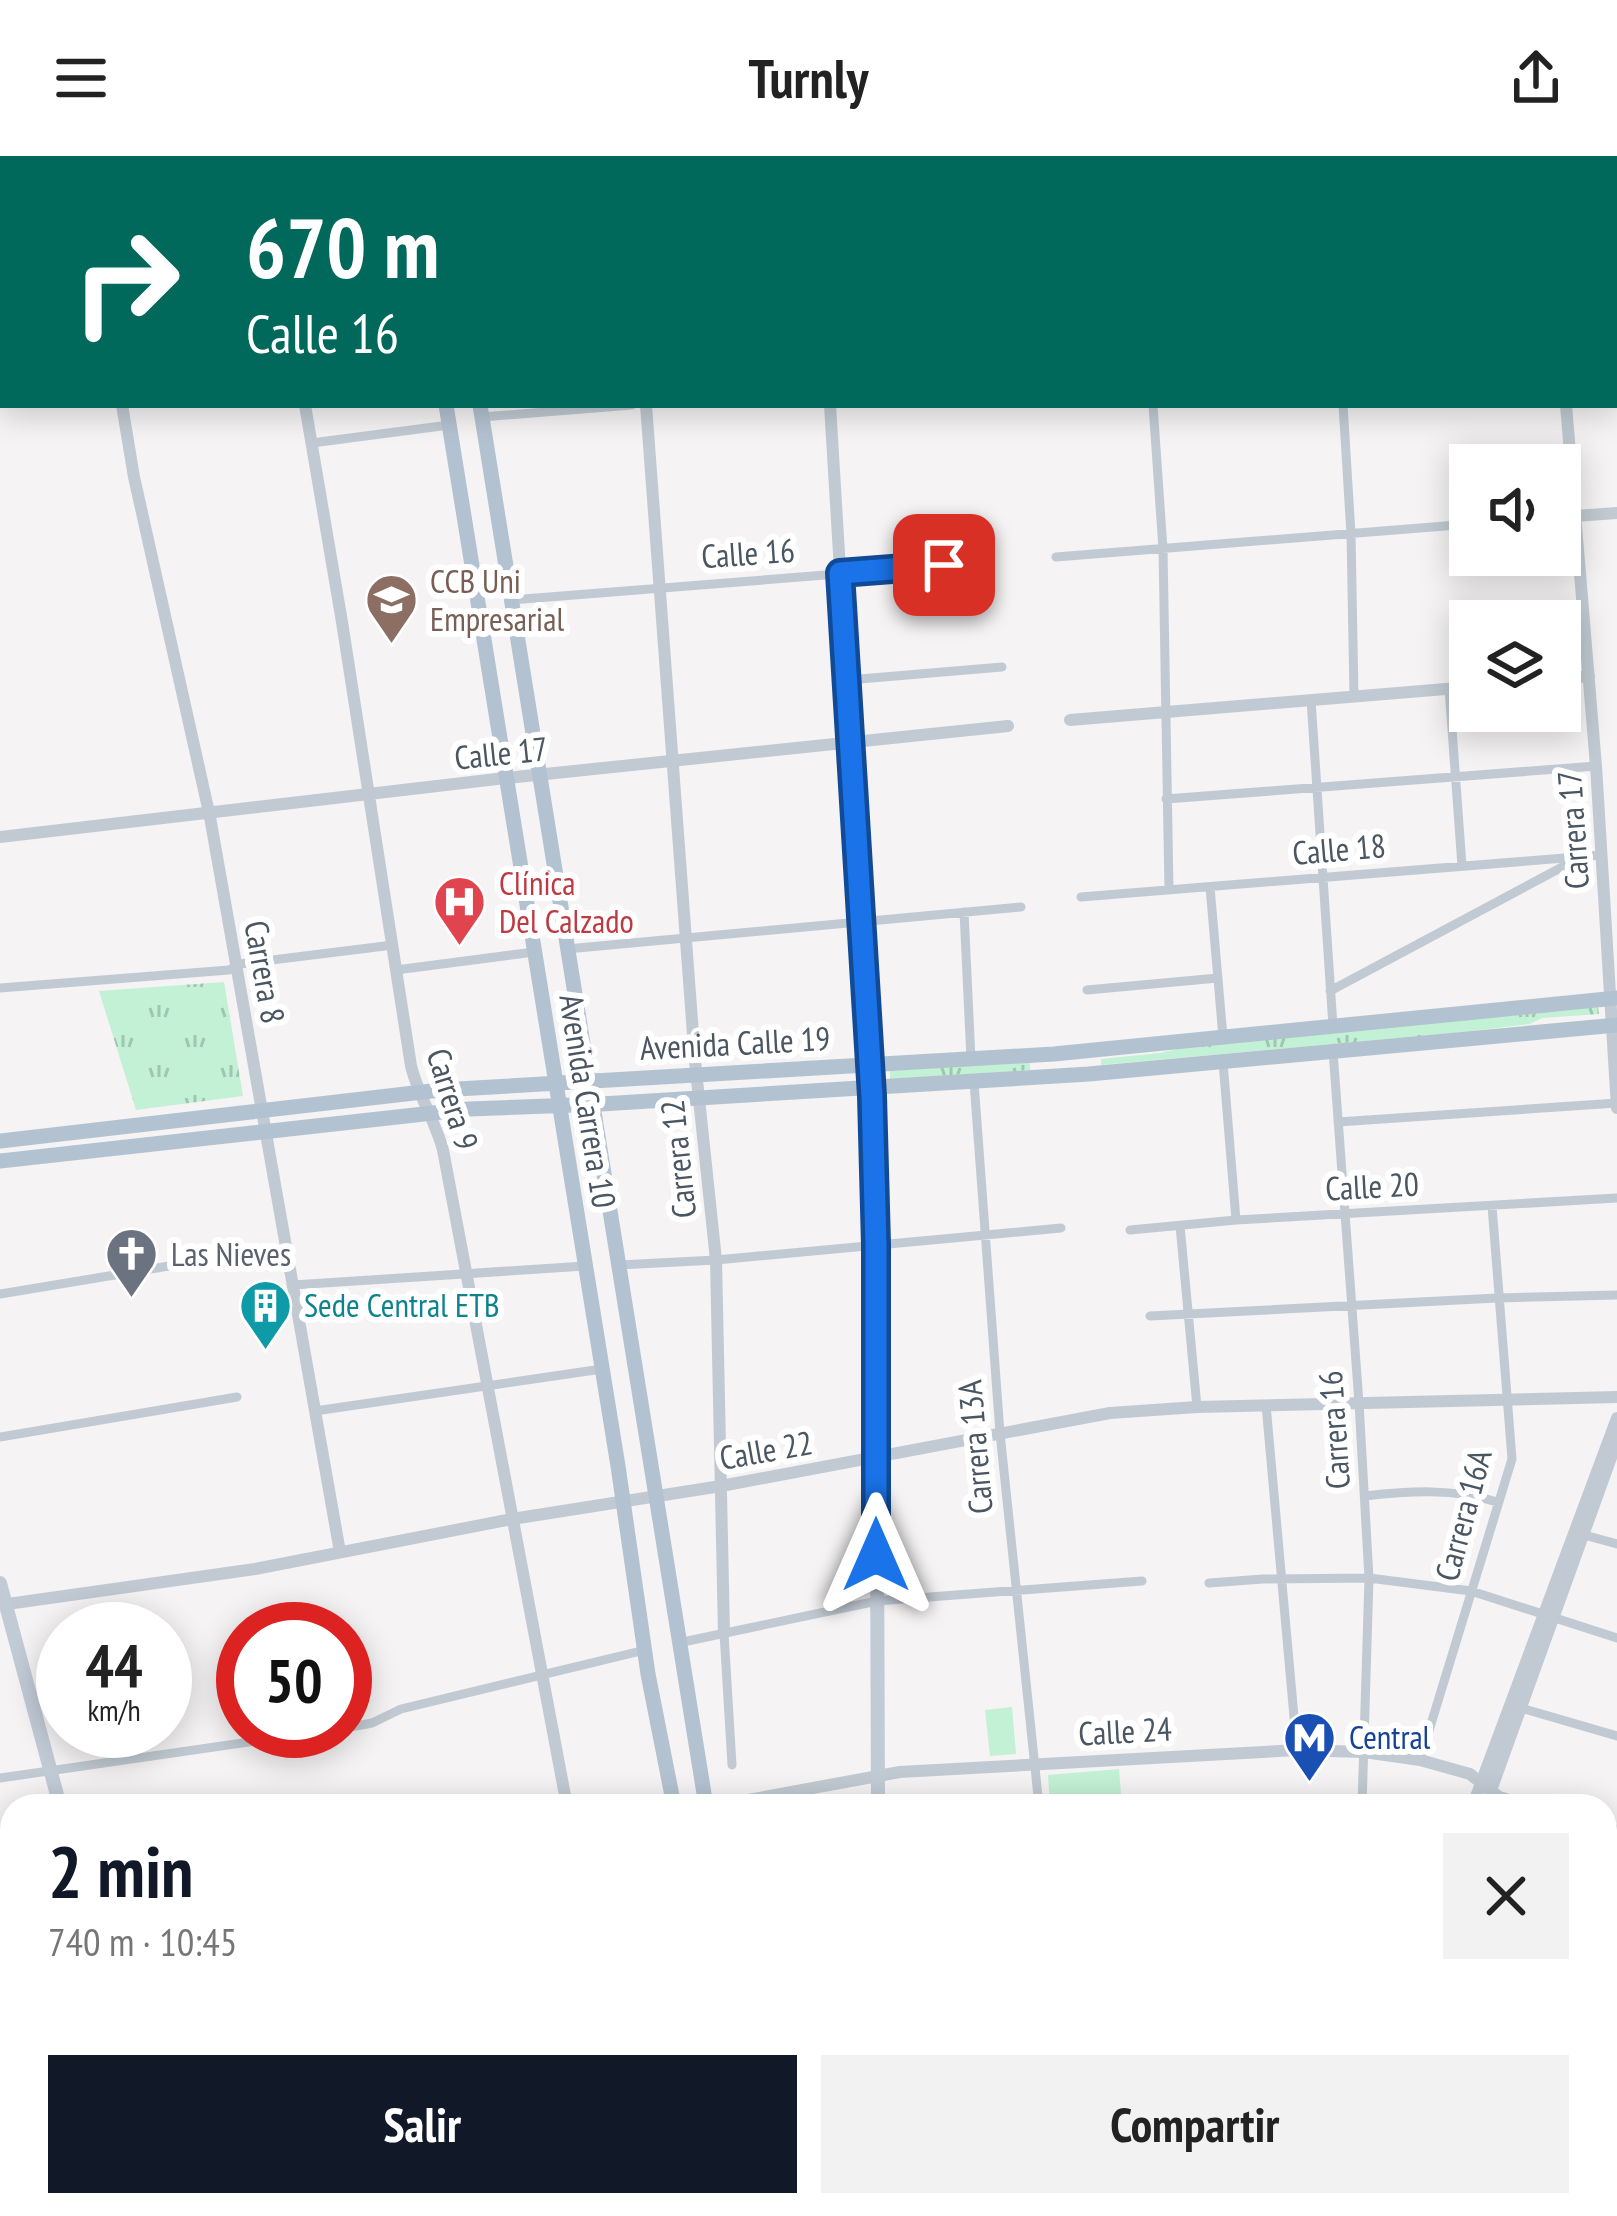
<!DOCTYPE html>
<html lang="es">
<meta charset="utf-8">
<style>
body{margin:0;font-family:"PT Sans Narrow",sans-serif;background:#f2f2f2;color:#222;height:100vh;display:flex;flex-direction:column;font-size:45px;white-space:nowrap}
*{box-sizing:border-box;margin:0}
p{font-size:39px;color:#767676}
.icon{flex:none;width:66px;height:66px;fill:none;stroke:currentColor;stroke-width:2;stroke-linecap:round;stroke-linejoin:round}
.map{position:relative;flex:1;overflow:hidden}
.sheet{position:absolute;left:0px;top:1638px;width:1617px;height:423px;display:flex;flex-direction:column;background:#fff;border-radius:36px 36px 0 0;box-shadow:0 6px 30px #0003}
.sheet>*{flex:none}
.guide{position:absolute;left:0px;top:0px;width:1617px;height:252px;box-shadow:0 6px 30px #0003;background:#00695c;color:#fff;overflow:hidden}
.tools{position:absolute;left:1449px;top:288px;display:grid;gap:24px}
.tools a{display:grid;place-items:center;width:132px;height:132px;border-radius:0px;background:#fff;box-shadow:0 6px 30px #0003;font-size:60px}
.speed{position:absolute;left:36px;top:1446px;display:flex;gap:24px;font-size:60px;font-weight:700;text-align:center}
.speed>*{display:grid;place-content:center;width:156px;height:156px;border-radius:50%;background:#fff;box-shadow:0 6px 30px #0003;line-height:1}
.speed small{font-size:30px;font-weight:400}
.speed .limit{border:18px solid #d22;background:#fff;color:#111}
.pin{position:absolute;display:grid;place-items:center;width:102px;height:102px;color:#fff;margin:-51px;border-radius:24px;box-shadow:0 6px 18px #0006}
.me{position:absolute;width:132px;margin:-66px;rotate:0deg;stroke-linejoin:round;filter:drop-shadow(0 0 9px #0008)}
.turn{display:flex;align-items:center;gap:42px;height:252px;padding:0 48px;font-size:54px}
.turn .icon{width:156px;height:156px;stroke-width:2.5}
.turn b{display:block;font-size:84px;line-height:102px}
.round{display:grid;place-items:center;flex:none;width:126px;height:126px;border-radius:0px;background:#f2f2f2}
.headline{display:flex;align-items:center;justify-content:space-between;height:204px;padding:0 48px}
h1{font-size:72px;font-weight:800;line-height:90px;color:#111827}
.cta{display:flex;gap:24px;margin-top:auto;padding:24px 48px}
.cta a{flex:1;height:138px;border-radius:0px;background:#111827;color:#fff;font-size:48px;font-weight:800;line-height:138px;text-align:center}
.cta a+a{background:#f2f2f2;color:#222}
header{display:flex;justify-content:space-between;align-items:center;height:156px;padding:0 48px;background:#fff;font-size:54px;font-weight:800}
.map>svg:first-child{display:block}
</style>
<header><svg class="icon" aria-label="menu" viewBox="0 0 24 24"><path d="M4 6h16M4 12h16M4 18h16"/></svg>Turnly<svg class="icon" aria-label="share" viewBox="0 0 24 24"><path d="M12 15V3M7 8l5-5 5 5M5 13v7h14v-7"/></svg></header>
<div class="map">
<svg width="1617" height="2060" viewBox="0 0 1617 2060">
<defs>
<pattern id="grass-tufts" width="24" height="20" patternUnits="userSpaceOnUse" patternTransform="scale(3)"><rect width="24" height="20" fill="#c3f1d5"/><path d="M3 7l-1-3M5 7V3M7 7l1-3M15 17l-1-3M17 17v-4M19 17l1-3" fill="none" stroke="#a0c6b0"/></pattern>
<pattern id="forest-firs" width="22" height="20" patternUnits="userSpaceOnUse" patternTransform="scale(3)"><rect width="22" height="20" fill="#c3f1d5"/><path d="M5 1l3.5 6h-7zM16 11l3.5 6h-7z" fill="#a0c6b0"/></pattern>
<pattern id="cemetery-stones" width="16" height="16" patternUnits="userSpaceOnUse" patternTransform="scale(3)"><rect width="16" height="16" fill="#c3f1d5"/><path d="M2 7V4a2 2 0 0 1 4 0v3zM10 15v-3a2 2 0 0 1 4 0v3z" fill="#a0c6b0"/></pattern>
</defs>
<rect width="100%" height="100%" fill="#f5f3f3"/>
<path fill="url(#grass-tufts)" d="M224,826L243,940L136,954L99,835Z
M1598,851L1599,858L1542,862L1530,868L1464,876L1101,909V903L1160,897L1190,890Z
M1030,906V914L890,923V915Z"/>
<path fill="url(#forest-firs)" d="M189,2049H558L557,2060H195Z"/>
<path fill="url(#cemetery-stones)" d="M1605,1752L1617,1755V2060H1432L1433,2049H1605Z"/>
<path fill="#c3f1d5" d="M1012,1551L1016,1598L990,1600L985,1554Z
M1119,1613L1122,1650H1050L1048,1619Z"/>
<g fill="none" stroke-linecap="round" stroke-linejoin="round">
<path stroke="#c1cad2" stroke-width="9" d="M1132,0V3
M177,3L200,0
M1339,3V0
M0,26L3,25
M1614,184H1617
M1153,249L1163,393L1169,734
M1343,249L1351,378L1354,540
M482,261L632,249
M312,287L449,269
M1560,361L1575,360
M1056,401L1470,368
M511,444L990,406
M848,524L1002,511
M1449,532L1462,710
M1311,544L1333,870
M1166,643L1596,610
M1210,731L1223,881
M1081,741L1602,699
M964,756L971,903
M567,793L1021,751
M396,814L534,796
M0,832L229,814L240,808L393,789
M1087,834L1218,822
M1330,835L1579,702
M1333,895L1359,1247L1369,1422L1362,1650
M1223,906L1236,1064
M974,926L1000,1277L1039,1650
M1338,966L1617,947
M1180,1070L1197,1251
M1130,1074L1236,1064L1617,1042
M619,1109L716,1104L1061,1072
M293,1129L585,1110
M0,1138L181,1108
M1150,1160L1497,1142L1617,1139
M1266,1249L1297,1594
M315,1255L602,1213
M0,1281L237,1241
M1365,1340C1410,1335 1453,1332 1497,1346
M1584,1379L1617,1388
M1209,1427L1263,1423L1369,1422L1471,1435L1617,1482
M724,1477L732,1609
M678,1487L877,1445L1142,1425
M1521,1552L1617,1580
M345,1572L372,1567L401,1553L645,1494
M1420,1604L1512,1303L1492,1050
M0,1622L325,1575
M0,1896L12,1894
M0,2009L12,2005
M46,2060L59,2049
M566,2060V2049
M584,2060L613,2049"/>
<path stroke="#c1cad2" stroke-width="12" d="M84,0L85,3
M253,0V3
M820,0V3
M1551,0V3
M654,3V0
M122,249L134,321L210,661L340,1396
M305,249L342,466L411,910C418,939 435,964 443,994L567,1650
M646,249L695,905L716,1104L724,1477
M830,249L870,910
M1566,249L1596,610L1617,952
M1575,360L1617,357
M1560,523L1589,520
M1070,564L1470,531
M0,681L497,623L1008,570
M0,1449L255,1413L512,1363L721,1330L1110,1257L1197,1251L1617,1241
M1490,1637L1617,1285
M715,1650L900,1616L1297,1594L1364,1596L1420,1604L1470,1618L1499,1641L1530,1650
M1489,1650L1474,1646L1617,1262
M1605,1672L1617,1675
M1605,1682L1617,1685
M0,1760L12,1759
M617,2049L624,2060"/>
<path stroke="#c1cbd6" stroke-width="14" d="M870,910L876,1089L878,1650
M0,1427L60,1650
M163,2049L168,2060
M945,2049L950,2060"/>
<path stroke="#b3c2d1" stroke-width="15" d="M409,0V3
M441,0L442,3
M446,249L618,1310L648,1518L674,1650
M480,249L706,1650
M0,985L440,934L1054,898L1617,842
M0,1005L469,953L601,948L1089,918L1617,869
M0,1903L12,1902
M0,1919L12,1917
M0,1941L12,1939
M0,1953L12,1951
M184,2049L190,2060
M738,2049L739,2060
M764,2049L766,2060
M1079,2049L1113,2060
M1215,2049L1249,2060
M1350,2049L1358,2060
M957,2060L958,2049"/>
</g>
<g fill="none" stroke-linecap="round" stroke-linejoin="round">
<defs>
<path id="route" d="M876,1399V1089L872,940L840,417L944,409"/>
</defs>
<use href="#route" stroke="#114b97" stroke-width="30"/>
<use href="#route" stroke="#1a73e8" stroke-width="21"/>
</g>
<defs>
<symbol id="university-pin" viewBox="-11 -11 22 30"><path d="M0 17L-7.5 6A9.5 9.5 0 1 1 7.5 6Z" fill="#8d6e63" stroke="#fff"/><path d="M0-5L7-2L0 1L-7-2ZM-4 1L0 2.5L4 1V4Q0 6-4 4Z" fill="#fff"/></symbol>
<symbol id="hospital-pin" viewBox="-11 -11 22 30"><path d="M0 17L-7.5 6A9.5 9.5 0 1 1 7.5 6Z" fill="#e0444e" stroke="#fff"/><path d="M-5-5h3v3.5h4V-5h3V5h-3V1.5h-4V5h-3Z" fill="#fff"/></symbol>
<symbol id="church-pin" viewBox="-11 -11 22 30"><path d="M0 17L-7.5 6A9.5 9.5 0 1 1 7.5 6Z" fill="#6b7280" stroke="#fff"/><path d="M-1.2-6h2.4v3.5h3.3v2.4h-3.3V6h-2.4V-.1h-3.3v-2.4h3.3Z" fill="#fff"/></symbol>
<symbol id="building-pin" viewBox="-11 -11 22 30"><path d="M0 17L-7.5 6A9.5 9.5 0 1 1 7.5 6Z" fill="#0f9aa8" stroke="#fff"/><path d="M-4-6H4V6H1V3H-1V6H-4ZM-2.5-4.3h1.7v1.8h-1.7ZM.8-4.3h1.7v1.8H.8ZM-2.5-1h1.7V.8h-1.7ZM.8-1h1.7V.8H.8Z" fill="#fff"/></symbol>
<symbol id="metro-pin" viewBox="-11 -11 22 30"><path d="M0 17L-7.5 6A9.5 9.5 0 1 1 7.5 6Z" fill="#1a4fb4" stroke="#fff"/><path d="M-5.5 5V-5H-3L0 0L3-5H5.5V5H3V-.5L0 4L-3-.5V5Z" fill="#fff"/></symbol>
</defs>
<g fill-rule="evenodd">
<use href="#university-pin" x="362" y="414" width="59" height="81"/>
<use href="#hospital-pin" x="430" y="716" width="59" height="81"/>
<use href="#church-pin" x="102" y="1068" width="59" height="81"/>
<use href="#building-pin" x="236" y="1120" width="59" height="81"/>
<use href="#metro-pin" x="1280" y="1552" width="59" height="81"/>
</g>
<g text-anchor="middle" stroke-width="12" stroke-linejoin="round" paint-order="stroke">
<g font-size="33" fill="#4a5661" stroke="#fff">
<text transform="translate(748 397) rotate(-4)" y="12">Calle 16</text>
<text transform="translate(501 597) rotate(-6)" y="12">Calle 17</text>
<text transform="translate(1573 674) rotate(-94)" y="12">Carrera 17</text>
<text transform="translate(1339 693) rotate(-5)" y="12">Calle 18</text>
<text transform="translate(265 816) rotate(80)" y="12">Carrera 8</text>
<text transform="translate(735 887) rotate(-3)" y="12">Avenida Calle 19</text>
<text transform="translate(453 943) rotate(73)" y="12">Carrera 9</text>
<text transform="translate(588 945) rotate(81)" y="12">Avenida Carrera 10</text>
<text transform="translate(678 1003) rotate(-96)" y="12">Carrera 12</text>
<text transform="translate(1372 1030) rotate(-3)" y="12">Calle 20</text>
<text transform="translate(1334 1274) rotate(-94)" y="12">Carrera 16</text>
<text transform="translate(975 1291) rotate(-95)" y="12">Carrera 13A</text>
<text transform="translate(766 1294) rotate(-10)" y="12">Calle 22</text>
<text transform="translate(1463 1359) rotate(-75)" y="12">Carrera 16A</text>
<text transform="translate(1125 1575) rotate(-3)" y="12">Calle 24</text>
</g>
<g font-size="33" fill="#785e54" stroke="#fff" text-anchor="start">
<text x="430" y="437">CCB Uni<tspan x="430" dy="38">Empresarial</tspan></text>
</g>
<g font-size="33" fill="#be3a42" stroke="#fff" text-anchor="start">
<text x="499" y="739">Clínica<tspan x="499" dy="38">Del Calzado</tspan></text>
</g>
<g font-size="33" fill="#5b616d" stroke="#fff" text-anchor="start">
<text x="171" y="1110">Las Nieves</text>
</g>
<g font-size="33" fill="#0d838f" stroke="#fff" text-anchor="start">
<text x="304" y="1161">Sede Central ETB</text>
</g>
<g font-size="33" fill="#164399" stroke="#fff" text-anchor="start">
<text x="1349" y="1593">Central</text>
</g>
</g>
</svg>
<div class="tools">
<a><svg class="icon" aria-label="sound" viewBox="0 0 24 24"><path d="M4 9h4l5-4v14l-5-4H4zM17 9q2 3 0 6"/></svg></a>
<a><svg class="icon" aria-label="layers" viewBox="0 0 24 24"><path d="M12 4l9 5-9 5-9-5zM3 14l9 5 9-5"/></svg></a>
</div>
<div class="speed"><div>44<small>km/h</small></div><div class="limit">50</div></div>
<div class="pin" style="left:944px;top:409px;background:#d93025"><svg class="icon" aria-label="arrive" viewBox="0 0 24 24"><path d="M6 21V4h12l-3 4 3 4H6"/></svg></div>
<svg class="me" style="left:876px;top:1399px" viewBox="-20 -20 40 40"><path d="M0-17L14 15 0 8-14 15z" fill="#1a73e8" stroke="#fff" stroke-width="4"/></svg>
<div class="guide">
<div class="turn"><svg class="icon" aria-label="right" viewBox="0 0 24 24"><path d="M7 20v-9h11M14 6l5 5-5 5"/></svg><div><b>670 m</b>Calle 16</div></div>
</div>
<section class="sheet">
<div class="headline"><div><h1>2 min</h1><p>740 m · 10:45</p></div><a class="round"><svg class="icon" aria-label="close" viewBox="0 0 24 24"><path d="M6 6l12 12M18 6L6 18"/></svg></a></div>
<div class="cta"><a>Salir</a><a>Compartir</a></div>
</section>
</div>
